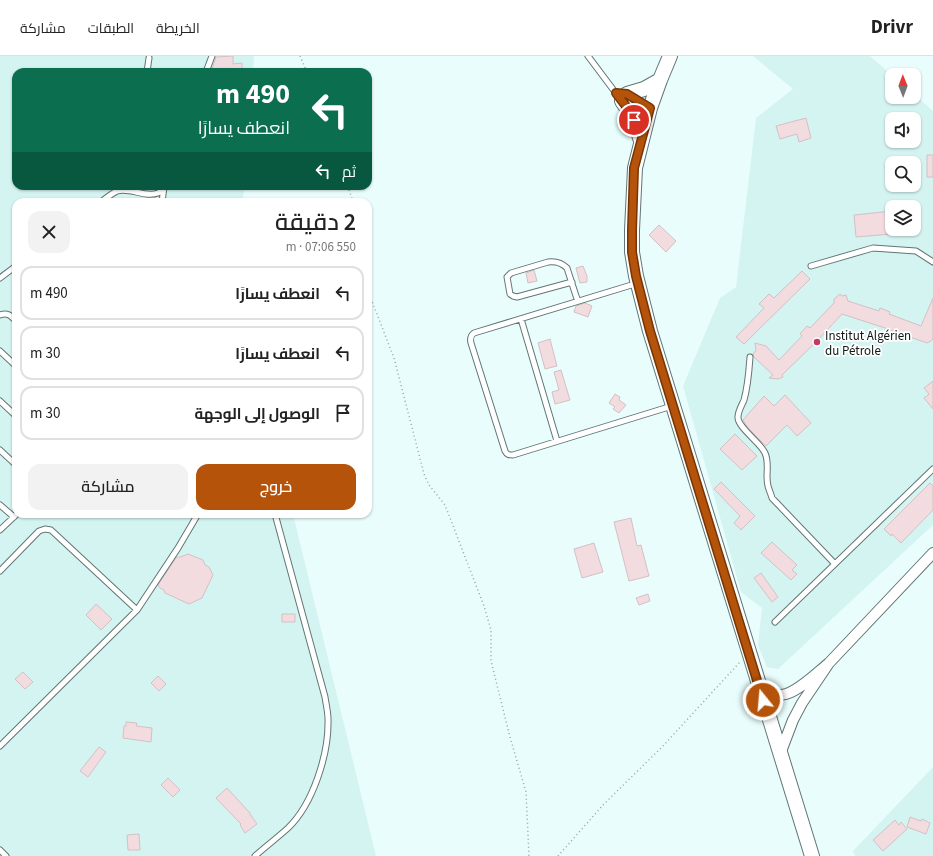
<!DOCTYPE html>
<html lang="ar">
<meta charset="utf-8">
<style>
body{margin:0;font-family:"Source Sans 3",Cairo,sans-serif;background:#f2f2f2;color:#222;direction:rtl;height:100vh;display:flex;flex-direction:column;font-size:15px;white-space:nowrap}
*{box-sizing:border-box;margin:0}
p{font-size:13px;color:#767676}
.icon{flex:none;width:22px;height:22px;fill:none;stroke:currentColor;stroke-width:2;stroke-linecap:round;stroke-linejoin:round}
.map{position:relative;flex:1;overflow:hidden;direction:ltr}
.details{position:absolute;left:12px;top:142px;width:360px;height:320px;display:flex;flex-direction:column;background:#fff;border-radius:12px;box-shadow:0 1px 3px #0004;direction:rtl}
.details>*{flex:none}
.guide{position:absolute;left:12px;top:12px;width:360px;height:122px;border-radius:12px;box-shadow:0 1px 3px #0004;direction:rtl;background:#0b6e4f;color:#fff;overflow:hidden}
.needle{width:26px;rotate:359deg}
.tools{position:absolute;left:885px;top:12px;display:grid;gap:8px}
.tools a{display:grid;place-items:center;width:36px;height:36px;border-radius:8px;background:#fff;box-shadow:0 1px 3px #0004;font-size:20px}
.pin{position:absolute;display:grid;place-items:center;width:34px;height:34px;color:#fff;margin:-17px;border:2px solid #fff;border-radius:50%;box-shadow:0 1px 4px #0007}
.me{position:absolute;width:44px;margin:-22px;rotate:343deg;stroke-linejoin:round;filter:drop-shadow(0 0 3px #0008)}
.turn{display:flex;align-items:center;gap:14px;height:84px;padding:0 16px;font-size:18px}
.turn .icon{width:52px;height:52px;stroke-width:2.5}
.turn b{display:block;font-size:28px;line-height:34px}
.then{display:flex;align-items:center;height:38px;padding:0 16px;background:#0003;gap:8px;font-size:15px}
.round{display:grid;place-items:center;flex:none;width:42px;height:42px;border-radius:12px;background:#f2f2f2}
.headline{display:flex;align-items:center;justify-content:space-between;height:68px;padding:0 16px}
h1{font-size:24px;font-weight:600;line-height:30px}
.cta{display:flex;gap:8px;margin-top:auto;padding:8px 16px}
.cta a{flex:1;height:46px;border-radius:12px;background:#b45309;color:#fff;font-size:16px;font-weight:600;line-height:46px;text-align:center}
.cta a+a{background:#f2f2f2;color:#222}
ul{padding:0;list-style:none}
li{display:flex;align-items:center;gap:12px;height:54px;margin:0 8px 6px;padding:0 8px;border:2px solid #e0e0e0;border-radius:12px}
li div{flex:1}
li b{display:block;font-size:15px}
li em{font-style:normal}
header{display:flex;align-items:center;gap:24px;box-sizing:border-box;height:56px;padding:0 20px;background:#fff;border-bottom:1px solid #e0e0e0}
header strong{font-size:19px}
nav{display:flex;gap:22px;margin-inline-start:auto;font-size:14px}
.map>svg:first-child{display:block}
</style>
<header>
<strong>Drivr</strong>
<nav><a>الخريطة</a><a>الطبقات</a><a>مشاركة</a></nav>
</header>
<div class="map">
<svg width="933" height="800" viewBox="0 0 933 800">
<rect width="100%" height="100%" fill="#e8fdfc"/>
<path fill="#d4f4f2" fill-rule="evenodd" d="M0,0H254L253,16H16V130H244L243,146H16V458H293L376,800H0Z
M753,0H870L892,19V41H914V38L933,55V469L778,613L767,611L758,589L762,552L741,536L683,330L720,242L736,231L756,62L793,33ZM892,63H914V85H892ZM892,107H914V129H892ZM892,151H914V173H892Z
M933,711V800H855L853,795Z"/>
<path fill="#f3dce0" stroke="#d4c0c3" d="M233,0V8L242,7V16H212V13L216,1Z
M806,62L811,82L799,86L797,78L780,83L776,70Z
M927,99H933V121H927Z
M892,155V178L856,181L854,159Z
M659,169L676,185L666,196L649,179Z
M583,210L587,220V226L580,227L576,212Z
M534,214L537,225L528,227L526,217Z
M802,215L810,223L744,288L736,281L764,252L759,248L769,238L774,242Z
M840,238L842,240L846,239L848,245L879,255L880,252L890,256L889,258L921,270L933,242V283L931,285L927,287L882,271L842,258L816,286L782,319L783,321L778,323L769,322L773,319L754,301L753,298L756,294L755,287L766,290L779,304L802,280L800,278L807,270L810,272L834,247V243Z
M585,247L592,250L588,261L574,256L576,250Z
M550,283L557,310L545,313L538,287Z
M561,314L570,344L555,348L552,336L559,334L554,316Z
M933,325V353L924,342L929,338L924,332Z
M615,338L620,341L619,344L626,349L619,357L613,353L615,351L609,347Z
M785,339L811,367L797,380L787,369L766,390L748,372L743,364L764,340L774,350Z
M735,378L757,400L742,414L720,393Z
M721,426L755,460L741,474L734,467L740,460L714,433Z
M930,427L933,430V454L901,487L892,478L891,480L884,473Z
M631,462L637,490L641,489L649,520L629,525L614,466Z
M772,486L797,509L792,514L797,518L791,524L761,497Z
M594,487L603,516L582,522L574,493Z
M188,498L203,504L205,509L209,511L213,519L202,542L189,548L165,537L164,534L160,532L158,529L176,502L178,501H180Z
M761,517L778,541L772,546L754,522Z
M648,538L650,545L639,549L636,542Z
M96,548L112,563L101,574L86,559Z
M282,558H295V566H282Z
M23,616L33,626L25,633L15,623Z
M158,620L166,628L159,635L151,627Z
M126,666L137,667L136,670L152,672L151,686L123,682L124,670H126Z
M99,691L106,696L88,721L80,715Z
M168,722L180,734L173,741L161,729Z
M227,732L250,757V758L257,768L245,777L240,769L241,768L216,742Z
M910,761L921,765L922,763L930,767L926,778L907,771Z
M895,764L899,769L901,766L907,773L883,795L873,784Z
M139,778L140,794H128L127,779Z"/>
<g fill="none" stroke-linecap="round" stroke-linejoin="round">
<defs>
<path id="lane" d="M588,0L621,44
M147,16L149,2
M206,16L212,0
M629,40L650,52
M630,49L647,59
M101,146C106,142 111,138 117,135C130,131 145,142 158,137C160,136 163,132 165,130
M162,146L164,131
M811,210L873,192L916,195L933,206
M0,222L16,210
M572,226L517,241L513,240L510,238L507,221L511,217L548,206C555,205 562,207 567,212L576,240L578,245
M638,227L474,277C470,280 470,283 471,287L505,395C507,399 509,399 513,399L672,350
M0,259C8,256 11,260 16,265
M521,263L557,385
M0,295L16,310
M750,301C749,315 748,330 744,344C742,349 738,355 738,361C737,371 761,387 765,397C770,408 765,419 768,430C769,434 771,438 772,442L835,508
M0,345L16,360
M0,394L16,409
M0,449L14,461
M0,474L17,458
M0,515L39,475L45,473L51,474L137,554
M775,566L933,413
M0,690L137,554L178,492L198,458
M0,794L6,800
M255,800C265,791 277,782 288,772C313,748 329,698 328,663C328,656 326,648 325,641L275,458"/>
<path id="street" d="M829,607L933,497
M761,639C770,639 778,640 786,638C800,634 818,616 829,607L802,647L793,664L780,698"/>
<path id="secondary" d="M670,0L660,24L650,52L635,112L632,174V196L636,220L650,275L812,800
M627,38L644,33L660,24
M622,45C631,57 637,70 641,85"/>
</defs>
<use href="#lane" stroke="#627574" stroke-width="7"/>
<use href="#street" stroke="#627574" stroke-width="12"/>
<use href="#secondary" stroke="#627574" stroke-width="16"/>
<path stroke="#96a6a5" stroke-width="1.5" stroke-dasharray="1 3" stroke-linecap="butt" d="M300,0L307,16
M348,130L353,146
M368,235L394,302L424,418L429,429L445,449L484,550L491,574V605L510,681L526,736L529,800
M558,800L604,748L662,691L740,606"/>
<use href="#lane" stroke="#fff" stroke-width="5"/>
<use href="#street" stroke="#fff" stroke-width="10"/>
<use href="#secondary" stroke="#fff" stroke-width="14"/>
</g>
<g fill="none" stroke-linecap="round" stroke-linejoin="round">
<defs>
<path id="route" d="M634,64L629,54L616,37L627,38L650,52L634,112L632,174V196L636,220L650,275L763,644"/>
</defs>
<use href="#route" stroke="#753606" stroke-width="10"/>
<use href="#route" stroke="#b45309" stroke-width="7"/>
</g>
<circle fill="#c73964" stroke="#fff" stroke-width="1.5" cx="817" cy="286" r="4"/>
<g text-anchor="middle" stroke-width="3.5" stroke-linejoin="round" paint-order="stroke">
<g font-size="13" fill="#0f1716" stroke="#fff" text-anchor="start">
<text x="825" y="284">Institut Algérien<tspan x="825" dy="15">du Pétrole</tspan></text>
</g>
</g>
</svg>
<div class="tools">
<a><svg class="needle" viewBox="-14 -14 28 28"><path d="M0-13l5 13h-10z" fill="#e53935"/><path d="M0 13l5-13h-10z" fill="#767676"/></svg></a>
<a><svg class="icon" aria-label="sound" viewBox="0 0 24 24"><path d="M4 9h4l5-4v14l-5-4H4zM17 9q2 3 0 6"/></svg></a>
<a><svg class="icon" aria-label="search" viewBox="0 0 24 24"><circle cx="10" cy="10" r="6"/><path d="M15 15l6 6"/></svg></a>
<a><svg class="icon" aria-label="layers" viewBox="0 0 24 24"><path d="M12 4l9 5-9 5-9-5zM3 14l9 5 9-5"/></svg></a>
</div>
<div class="pin" style="left:634px;top:64px;background:#d93025"><svg class="icon" aria-label="arrive" viewBox="0 0 24 24"><path d="M6 21V4h12l-3 4 3 4H6"/></svg></div>
<svg class="me" style="left:763px;top:644px" viewBox="-20 -20 40 40"><circle r="17" fill="#b45309" stroke="#fff" stroke-width="3"/><path d="M0-11L8 9 0 5-8 9z" fill="#fff"/></svg>
<div class="guide">
<div class="turn"><svg class="icon" aria-label="left" viewBox="0 0 24 24"><path d="M17 20v-9H6M10 6l-5 5 5 5"/></svg><div><b>490 m</b>انعطف يسارًا</div></div>
<div class="then">ثم<svg class="icon" aria-label="left" viewBox="0 0 24 24"><path d="M17 20v-9H6M10 6l-5 5 5 5"/></svg></div>
</div>
<section class="details">
<div class="headline"><div><h1>2 دقيقة</h1><p>550 m · 07:06</p></div><a class="round"><svg class="icon" aria-label="close" viewBox="0 0 24 24"><path d="M6 6l12 12M18 6L6 18"/></svg></a></div>
<ul>
<li><svg class="icon" aria-label="left" viewBox="0 0 24 24"><path d="M17 20v-9H6M10 6l-5 5 5 5"/></svg><div><b>انعطف يسارًا</b></div><em>490 m</em></li>
<li><svg class="icon" aria-label="left" viewBox="0 0 24 24"><path d="M17 20v-9H6M10 6l-5 5 5 5"/></svg><div><b>انعطف يسارًا</b></div><em>30 m</em></li>
<li><svg class="icon" aria-label="arrive" viewBox="0 0 24 24"><path d="M6 21V4h12l-3 4 3 4H6"/></svg><div><b>الوصول إلى الوجهة</b></div><em>30 m</em></li>
</ul>
<div class="cta"><a>خروج</a><a>مشاركة</a></div>
</section>
</div>
